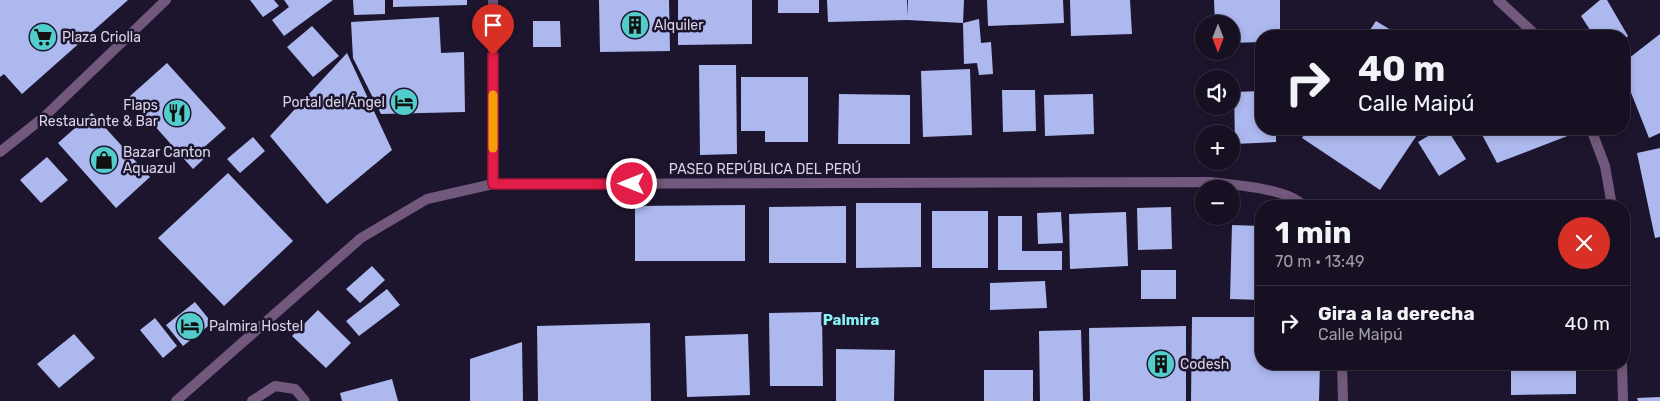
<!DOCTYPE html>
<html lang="es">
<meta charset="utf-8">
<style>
body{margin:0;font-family:Rubik,sans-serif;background:#1f192a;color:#f1f3f6;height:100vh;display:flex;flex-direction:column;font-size:19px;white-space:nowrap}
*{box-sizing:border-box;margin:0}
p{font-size:16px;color:#9e9da5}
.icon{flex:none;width:28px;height:28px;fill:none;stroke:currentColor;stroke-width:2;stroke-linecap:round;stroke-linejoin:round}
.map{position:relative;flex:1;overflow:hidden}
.details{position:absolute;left:1255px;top:200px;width:375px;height:170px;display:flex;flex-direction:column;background:#161022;border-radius:20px;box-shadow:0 2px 8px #0003,0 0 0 1px #353040}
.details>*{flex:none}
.guide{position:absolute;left:1255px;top:30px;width:375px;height:105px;border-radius:20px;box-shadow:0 2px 8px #0003,0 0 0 1px #353040;background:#161022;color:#f1f3f6;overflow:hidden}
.needle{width:32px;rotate:180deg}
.controls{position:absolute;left:1195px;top:15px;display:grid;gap:10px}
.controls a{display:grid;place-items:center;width:45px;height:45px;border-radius:50%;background:#161022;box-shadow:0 2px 8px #0003,0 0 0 1px #353040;font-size:25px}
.pin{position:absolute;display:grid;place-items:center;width:42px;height:42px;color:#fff;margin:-51px -21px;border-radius:50% 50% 50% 0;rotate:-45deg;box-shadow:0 0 5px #0007}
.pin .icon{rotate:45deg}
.me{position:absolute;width:55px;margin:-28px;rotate:270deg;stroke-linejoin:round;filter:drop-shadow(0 0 4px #0008)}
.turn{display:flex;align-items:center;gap:18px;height:105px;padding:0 20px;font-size:22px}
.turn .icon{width:65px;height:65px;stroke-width:2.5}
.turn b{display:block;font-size:35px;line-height:42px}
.round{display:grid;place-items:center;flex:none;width:52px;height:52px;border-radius:26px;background:#1f192a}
.head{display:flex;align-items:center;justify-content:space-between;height:85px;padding:0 20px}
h1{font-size:30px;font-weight:700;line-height:38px}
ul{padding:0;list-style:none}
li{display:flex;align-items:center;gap:15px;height:75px;padding:0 20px;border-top:1px solid #353040}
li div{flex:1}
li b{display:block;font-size:19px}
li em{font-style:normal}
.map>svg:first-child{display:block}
</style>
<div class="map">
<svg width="1660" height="401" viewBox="0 0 1660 401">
<rect width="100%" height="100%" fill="#1d152e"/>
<path fill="#adb8ef" d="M0,0H128L22,94L4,74L0,77Z
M250,0H274L279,6L263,17Z
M284,0H333L284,36L272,20L289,7Z
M353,0H385V14L354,15Z
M393,0H467V5L393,7Z
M599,0H669L670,51L600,52Z
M678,0H752V44L678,45Z
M778,0H819V13H778Z
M827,0H907L908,16V0H964L963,23L979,19L981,43L991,42L993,74L979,75L977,63L964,64L963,23L907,20L828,22Z
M987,0H1063L1064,23L988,26Z
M1070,0H1130L1132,34L1071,36Z
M1214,0H1280V36H1261V42L1231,43V24H1215Z
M1600,0H1607L1628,36L1624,40V36H1594L1581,16Z
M439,17L441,53L464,52L465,112L381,114L353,58L351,22Z
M533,21H560L561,47H533Z
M1376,21L1401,36H1366Z
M312,26L339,56L313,77L287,47Z
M1660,34V133L1649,138L1624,75V62Z
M347,53L392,150L327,204L270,136Z
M167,63L226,128L202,149L208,155L193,169L129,97Z
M699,65H736L737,154L700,155Z
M970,69L972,135L923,137L921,71Z
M741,77H808V142H765V131H741Z
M1002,90H1035L1036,131L1003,132Z
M1261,91V129H1297V132L1276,133V142L1235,144L1234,92Z
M839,94L910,95V144H838Z
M1093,94L1094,134L1045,136L1044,95Z
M92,113L150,177L116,208L58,143Z
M1308,129H1421L1380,190L1302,138Z
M1440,129H1447L1466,159L1439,176L1418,142Z
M1479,129H1568L1570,135L1497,163Z
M253,137L265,151L240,173L227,159Z
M1660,148V237L1655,238L1637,153Z
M47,157L68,180L41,203L20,180Z
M228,173L293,241L224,306L158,238Z
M856,203H921V267L856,268Z
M745,205V261H635V206Z
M846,206V263H769V207Z
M1171,207L1172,249L1138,250L1137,208Z
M932,211H988V268H932Z
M1061,212L1063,243L1038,244L1037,213Z
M1126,212L1128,266L1070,269L1069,214Z
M998,216H1022V251H1062V270H998Z
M1232,225L1261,226V300L1230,299Z
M372,266L385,280L360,303L346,289Z
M1141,270H1176V299H1141Z
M1045,281L1047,308L990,310V283Z
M387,289L400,305L359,336L346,321Z
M195,302L212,323L183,346L166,325Z
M318,310L351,343L326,368L292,336Z
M822,312L823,386H770L769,313Z
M1192,317H1261V364H1320L1319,401H1191Z
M155,318L177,346L163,358L140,330Z
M650,323L651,401H538L537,326Z
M1186,326V401H1090L1089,328Z
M1081,330L1083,401H1040L1039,331Z
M74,334L95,358L59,388L37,364Z
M748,334L750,395L687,397L685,336Z
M522,342L523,401H470V359Z
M836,349L895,350L894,401H836Z
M1511,364H1576V394L1511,395Z
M984,370H1033V401H984Z
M392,379L398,401H342L340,393Z
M1660,397V401H1638L1637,398Z"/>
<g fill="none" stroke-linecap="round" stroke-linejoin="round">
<path stroke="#71587c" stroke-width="10" d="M252,401L275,386L295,389L305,401"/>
<path stroke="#71587c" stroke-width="10" d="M1498,0L1537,36
M1591,129L1605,166L1612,206
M0,152L44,117L166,0
M493,184V0
M1342,364L1343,401
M1622,364L1623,401
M176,401L361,238L427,199L493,184L1210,182C1235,185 1287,188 1304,206"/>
</g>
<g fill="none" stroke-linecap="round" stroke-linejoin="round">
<defs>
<path id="route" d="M493,55V184H632"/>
</defs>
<use href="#route" stroke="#92132f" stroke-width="12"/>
<use href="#route" stroke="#e11d48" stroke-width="9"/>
<path stroke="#f59e0b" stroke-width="9" d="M493,148V95"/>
</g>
<defs>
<symbol id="building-disc" viewBox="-11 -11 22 22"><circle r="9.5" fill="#52cdcc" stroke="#1d152e"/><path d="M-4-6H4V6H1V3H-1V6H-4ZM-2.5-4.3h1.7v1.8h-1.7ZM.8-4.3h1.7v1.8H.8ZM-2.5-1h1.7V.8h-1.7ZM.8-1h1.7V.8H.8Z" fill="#111"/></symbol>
<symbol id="supermarket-disc" viewBox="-11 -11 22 22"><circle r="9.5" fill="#52cdcc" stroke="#1d152e"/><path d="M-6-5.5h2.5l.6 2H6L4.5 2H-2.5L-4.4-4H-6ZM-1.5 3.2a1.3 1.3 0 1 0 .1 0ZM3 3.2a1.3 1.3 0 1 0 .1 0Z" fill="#111"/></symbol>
<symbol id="hotel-disc" viewBox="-11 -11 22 22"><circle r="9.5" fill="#52cdcc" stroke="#1d152e"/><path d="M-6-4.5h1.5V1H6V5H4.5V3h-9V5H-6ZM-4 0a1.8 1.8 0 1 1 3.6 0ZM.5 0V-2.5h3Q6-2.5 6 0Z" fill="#111"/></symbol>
<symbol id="restaurant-disc" viewBox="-11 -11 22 22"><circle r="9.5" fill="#52cdcc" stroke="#1d152e"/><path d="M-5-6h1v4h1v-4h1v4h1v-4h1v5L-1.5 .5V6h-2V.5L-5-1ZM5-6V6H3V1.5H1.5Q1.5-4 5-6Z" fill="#111"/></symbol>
<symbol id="shop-disc" viewBox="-11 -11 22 22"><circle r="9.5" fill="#52cdcc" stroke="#1d152e"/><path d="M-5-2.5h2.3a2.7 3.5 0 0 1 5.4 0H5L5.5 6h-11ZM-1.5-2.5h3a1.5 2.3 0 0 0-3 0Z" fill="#111"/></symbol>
</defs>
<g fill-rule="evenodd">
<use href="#building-disc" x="619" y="9" width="32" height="32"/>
<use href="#supermarket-disc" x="27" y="21" width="32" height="32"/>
<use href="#hotel-disc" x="388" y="86" width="32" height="32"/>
<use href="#restaurant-disc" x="161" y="97" width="32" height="32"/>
<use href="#shop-disc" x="88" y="144" width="32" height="32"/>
<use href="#hotel-disc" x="174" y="310" width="32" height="32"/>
<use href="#building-disc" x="1145" y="348" width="32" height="32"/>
</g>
<g text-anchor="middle" stroke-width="5" stroke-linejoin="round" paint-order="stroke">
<g font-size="14" fill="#d9d5e6" stroke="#1d152e" text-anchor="start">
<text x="654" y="30">Alquiler</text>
<text x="62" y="42">Plaza Criolla</text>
<text x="385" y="107" text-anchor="end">Portal del Ángel</text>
<text x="158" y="110" text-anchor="end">Flaps<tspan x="158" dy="16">Restaurante &amp; Bar</tspan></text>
<text x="123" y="157">Bazar Canton<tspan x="123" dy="16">Aquazul</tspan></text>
<text x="209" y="331">Palmira Hostel</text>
<text x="1180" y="369">Codesh</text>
</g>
<g font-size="14" fill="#d9d5e6" stroke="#1d152e">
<text x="765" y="174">PASEO REPÚBLICA DEL PERÚ</text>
</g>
<g font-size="15" font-weight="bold" fill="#88f4f3" stroke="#1d152e">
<text x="851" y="325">Palmira</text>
</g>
</g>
</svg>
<div class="controls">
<a><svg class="needle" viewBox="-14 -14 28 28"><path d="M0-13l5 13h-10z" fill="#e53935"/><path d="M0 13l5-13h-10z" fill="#9e9da5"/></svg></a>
<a><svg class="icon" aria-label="sound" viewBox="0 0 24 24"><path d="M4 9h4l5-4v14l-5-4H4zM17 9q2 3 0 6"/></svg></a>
<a>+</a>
<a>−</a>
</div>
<div class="pin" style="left:493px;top:55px;background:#d93025"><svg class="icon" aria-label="arrive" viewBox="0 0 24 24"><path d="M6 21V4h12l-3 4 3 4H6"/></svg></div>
<svg class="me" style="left:632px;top:184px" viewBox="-20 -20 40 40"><circle r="17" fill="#e11d48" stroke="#fff" stroke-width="3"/><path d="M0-11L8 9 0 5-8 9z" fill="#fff"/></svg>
<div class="guide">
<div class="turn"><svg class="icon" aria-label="right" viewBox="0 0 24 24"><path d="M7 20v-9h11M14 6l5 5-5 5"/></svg><div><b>40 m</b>Calle Maipú</div></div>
</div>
<section class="details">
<div class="head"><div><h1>1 min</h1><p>70 m · 13:49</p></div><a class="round" style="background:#d93025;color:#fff"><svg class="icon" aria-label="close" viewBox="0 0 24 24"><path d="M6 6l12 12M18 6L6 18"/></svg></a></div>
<ul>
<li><svg class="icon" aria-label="right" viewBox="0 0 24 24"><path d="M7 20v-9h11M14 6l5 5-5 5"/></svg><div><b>Gira a la derecha</b><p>Calle Maipú</p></div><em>40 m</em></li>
</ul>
</section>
</div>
